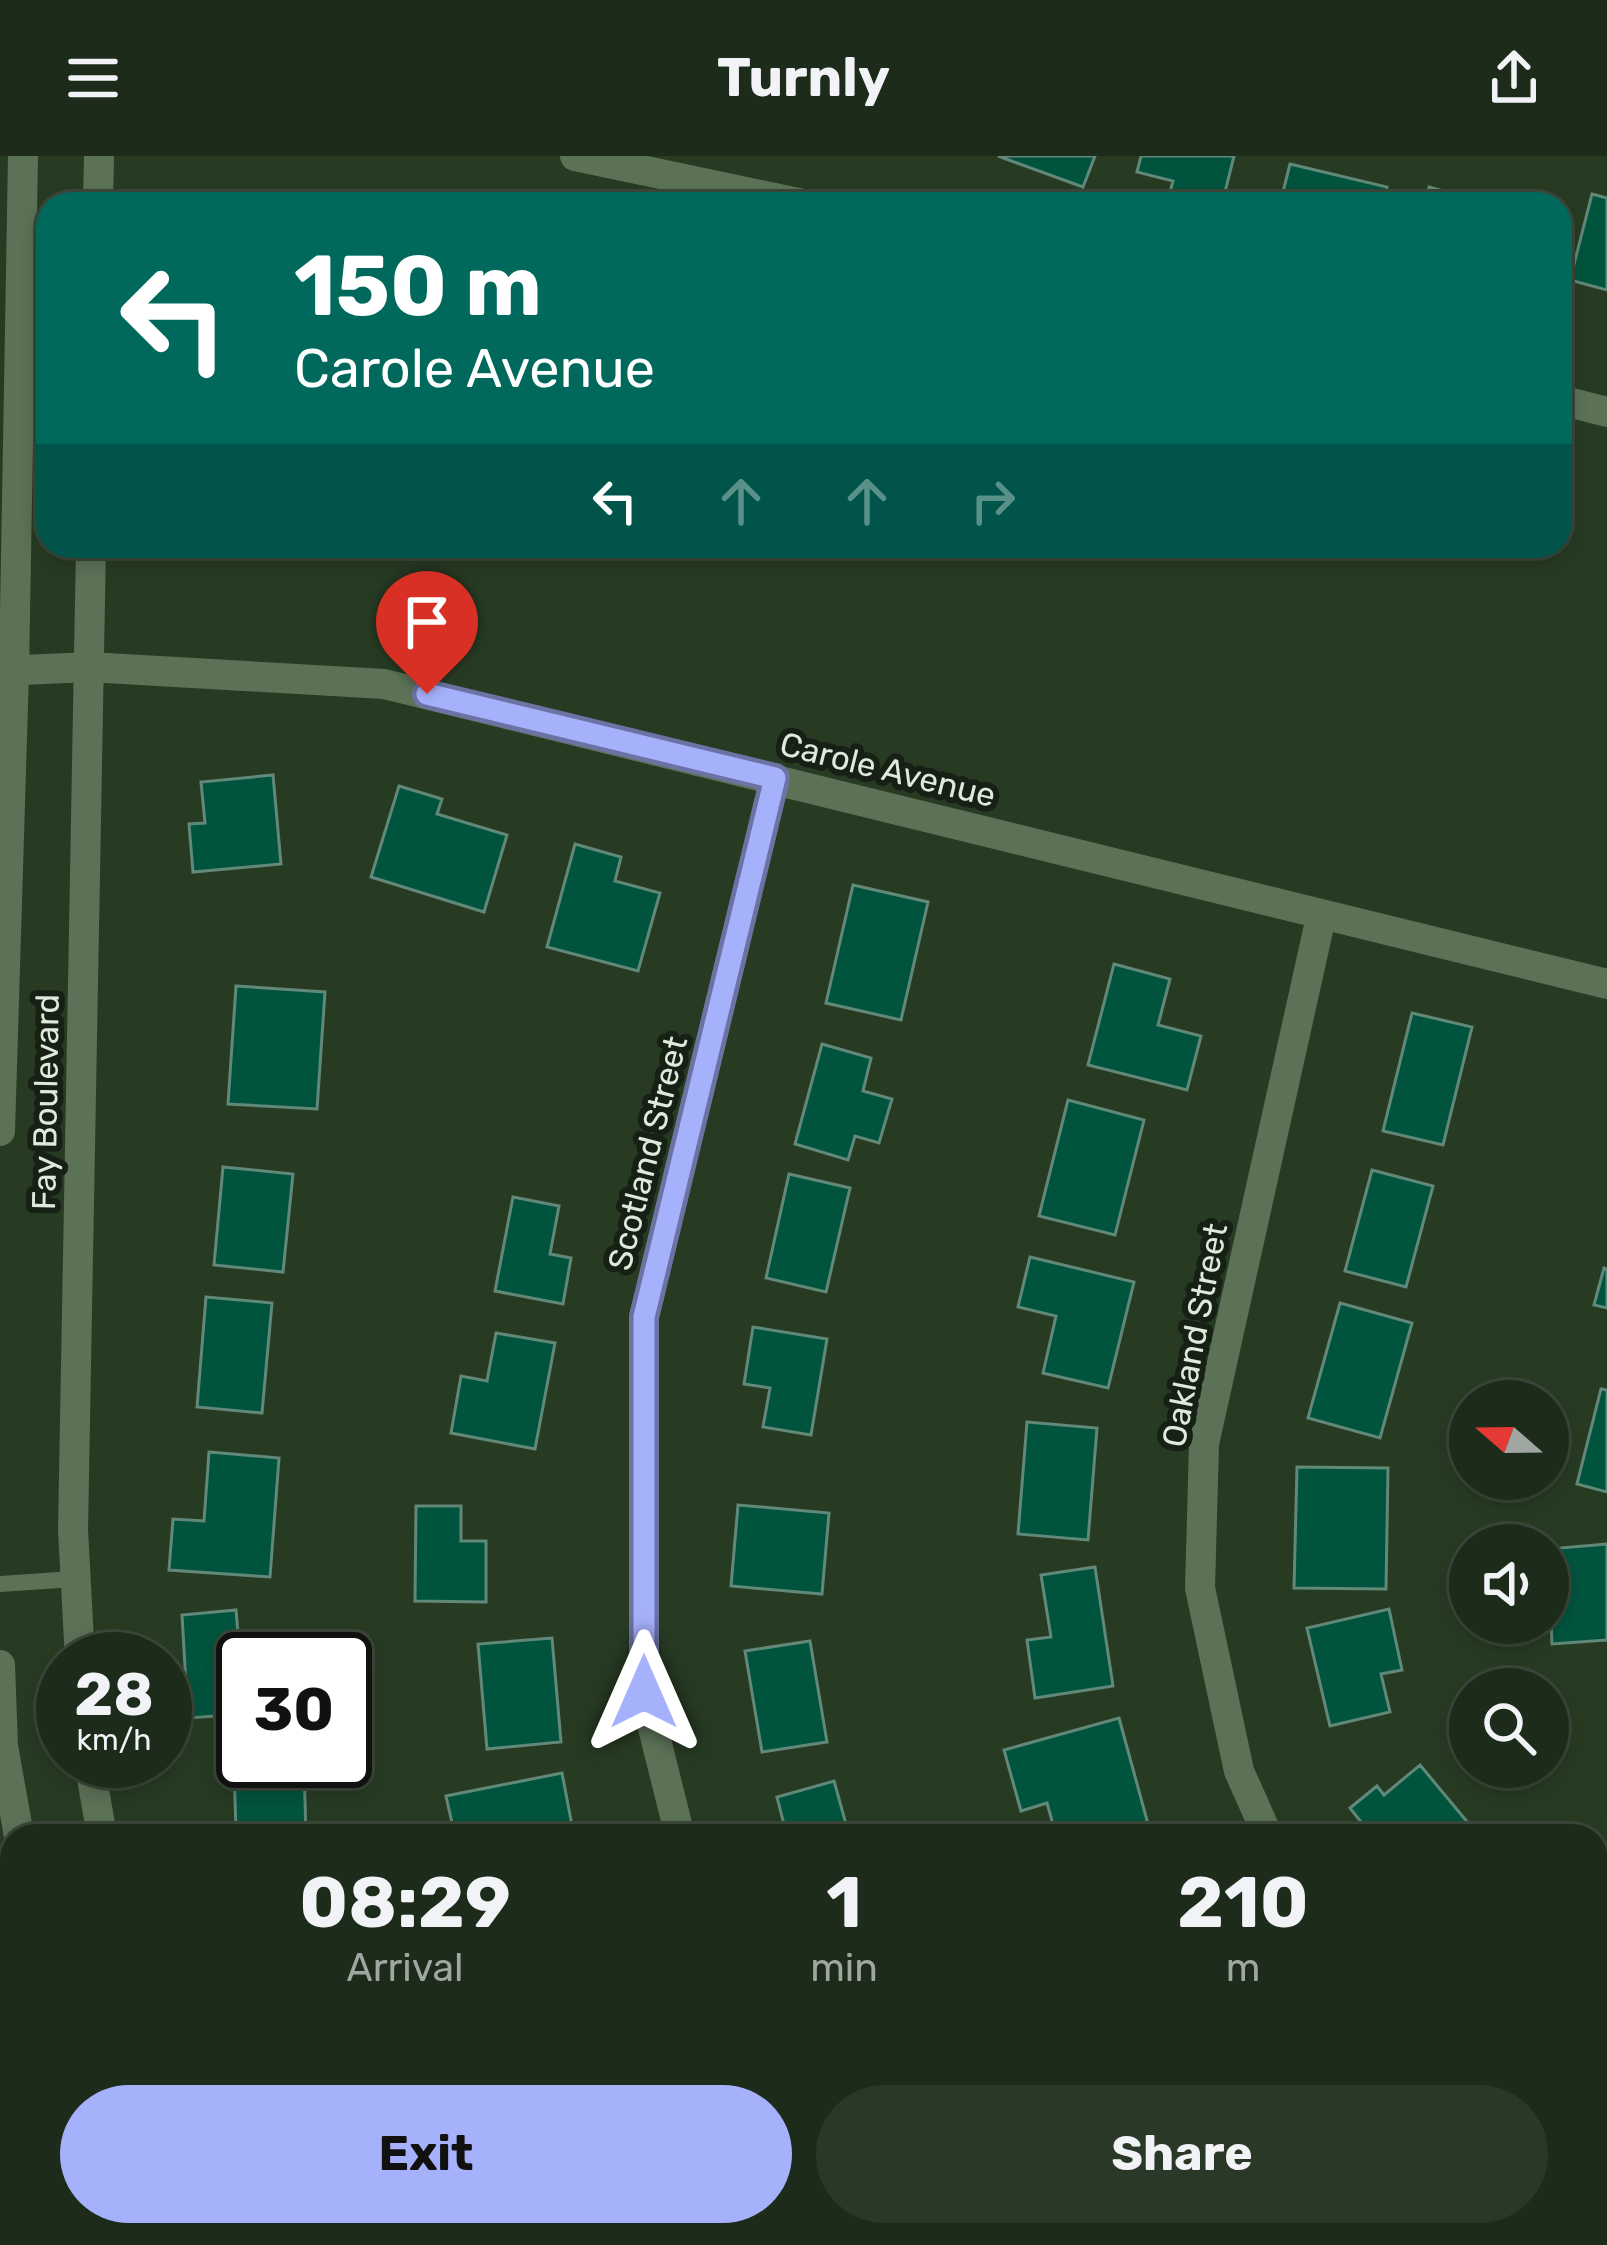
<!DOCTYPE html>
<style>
body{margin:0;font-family:Rubik,sans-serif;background:#2a3827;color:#f1f3f6;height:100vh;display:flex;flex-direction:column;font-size:45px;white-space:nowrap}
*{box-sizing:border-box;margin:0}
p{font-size:39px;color:#a0a7a2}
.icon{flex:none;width:66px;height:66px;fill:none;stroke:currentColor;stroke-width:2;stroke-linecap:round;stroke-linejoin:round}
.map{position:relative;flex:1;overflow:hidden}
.panel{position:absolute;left:0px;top:1668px;width:1608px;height:423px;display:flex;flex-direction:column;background:#1d2c1a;border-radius:36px 36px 0 0;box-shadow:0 6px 18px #0003,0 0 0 3px #3b4839}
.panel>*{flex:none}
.guide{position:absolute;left:36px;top:36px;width:1536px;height:366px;border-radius:36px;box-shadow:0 6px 18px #0003,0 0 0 3px #3b4839;background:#00695c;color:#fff;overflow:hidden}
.needle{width:78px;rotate:290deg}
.buttons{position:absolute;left:1449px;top:1224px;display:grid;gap:24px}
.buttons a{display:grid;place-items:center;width:120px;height:120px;border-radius:50%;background:#1d2c1a;box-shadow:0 6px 18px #0003,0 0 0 3px #3b4839;font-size:60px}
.speed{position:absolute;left:36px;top:1476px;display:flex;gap:24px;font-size:60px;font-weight:700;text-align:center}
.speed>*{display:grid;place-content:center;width:156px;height:156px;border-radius:50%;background:#1d2c1a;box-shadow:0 6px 18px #0003,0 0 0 3px #3b4839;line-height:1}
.speed small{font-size:30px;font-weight:400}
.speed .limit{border:6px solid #111;border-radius:18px;background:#fff;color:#111}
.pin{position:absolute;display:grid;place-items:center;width:102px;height:102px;color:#fff;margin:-123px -51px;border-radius:50% 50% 50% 0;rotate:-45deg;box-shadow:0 0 12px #0007}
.pin .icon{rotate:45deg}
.me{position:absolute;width:132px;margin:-66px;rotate:0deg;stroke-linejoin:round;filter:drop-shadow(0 0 9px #0008)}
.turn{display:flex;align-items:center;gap:42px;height:252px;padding:0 60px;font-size:54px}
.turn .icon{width:156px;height:156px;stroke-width:2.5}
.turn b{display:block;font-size:84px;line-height:102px}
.lanes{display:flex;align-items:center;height:114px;padding:0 60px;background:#0003;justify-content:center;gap:60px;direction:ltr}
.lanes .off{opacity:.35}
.eta{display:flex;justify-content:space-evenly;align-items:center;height:204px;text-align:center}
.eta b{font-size:72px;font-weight:700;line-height:84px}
.button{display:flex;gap:24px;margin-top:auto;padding:24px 60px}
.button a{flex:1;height:138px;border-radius:72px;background:#a6b1fc;color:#111;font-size:48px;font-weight:700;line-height:138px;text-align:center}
.button a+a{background:#2a3827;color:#f1f3f6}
header{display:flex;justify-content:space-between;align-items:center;height:156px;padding:0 60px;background:#1d2c1a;font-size:54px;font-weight:700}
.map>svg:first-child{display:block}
</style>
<header><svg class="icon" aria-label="menu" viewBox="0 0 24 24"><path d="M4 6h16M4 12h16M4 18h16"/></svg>Turnly<svg class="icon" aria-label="share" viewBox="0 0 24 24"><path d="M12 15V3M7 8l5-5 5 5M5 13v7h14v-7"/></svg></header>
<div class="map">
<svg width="1607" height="2089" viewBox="0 0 1607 2089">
<rect width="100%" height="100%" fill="#273b23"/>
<path fill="#00543e" stroke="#618878" stroke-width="3" d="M998,0H1095L1083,31Z
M1141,0H1234L1222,48H1167L1173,25L1137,16Z
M1290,8L1387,31L1383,48H1280Z
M1429,31L1489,48H1425Z
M1592,38L1607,42V134L1570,124Z
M273,619L281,708L193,716L189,668L205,667L201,626Z
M399,630L442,643L437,658L507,679L484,756L371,721Z
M575,688L621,701L615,725L660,737L638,815L547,791Z
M853,729L928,746L901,864L826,847Z
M1114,808L1170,823L1158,869L1201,880L1187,934L1088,909Z
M236,830L325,836L317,953L228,948Z
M1412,857L1472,871L1443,989L1383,975Z
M822,888L871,902L863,935L892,943L879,987L855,980L848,1004L795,988Z
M1068,944L1144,964L1115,1079L1039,1060Z
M223,1011L293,1018L283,1116L214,1109Z
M1372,1014L1433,1030L1406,1131L1345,1115Z
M789,1018L850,1032L826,1136L766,1122Z
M513,1041L559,1050L550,1098L571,1102L563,1148L495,1135Z
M1030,1101L1134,1126L1108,1232L1043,1217L1056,1160L1018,1151Z
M1604,1112L1607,1113V1152L1594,1149Z
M206,1141L272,1147L262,1257L197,1251Z
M1340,1147L1412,1167L1380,1282L1308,1262Z
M753,1171L827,1183L811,1279L763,1271L770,1232L744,1228Z
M496,1177L555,1187L535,1293L451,1277L461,1220L487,1225Z
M1601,1233L1607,1234V1336L1577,1328Z
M1027,1266L1097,1272L1088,1384L1018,1378Z
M209,1296L279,1302L270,1421L169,1414L173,1363L204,1365Z
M1297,1311L1388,1312L1386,1433L1294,1432Z
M738,1349L829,1357L822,1438L731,1430Z
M416,1350H461V1385H486V1446L415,1445Z
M1607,1388V1484L1552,1488L1548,1393Z
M1095,1411L1113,1530L1035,1542L1027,1484L1051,1481L1041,1419Z
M1389,1453L1402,1514L1381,1518L1390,1556L1330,1570L1307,1472Z
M236,1454L240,1501L273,1498V1503H243V1558L188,1562L182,1459Z
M552,1482L561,1586L487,1593L478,1488Z
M810,1485L827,1586L762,1596L745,1495Z
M1119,1562L1151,1679L1080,1680L1078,1673L1056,1679L1047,1647L1021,1655L1004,1594Z
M304,1608L306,1680H207V1677L236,1675L234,1611Z
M1420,1609L1479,1680H1372L1350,1652L1377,1630L1384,1639Z
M562,1617L574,1680H455L446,1640Z
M834,1625L849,1679L888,1668L891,1680H787L777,1641Z
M1607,1833V1875L1596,1862V1842Z
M646,2079H721L723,2082L745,2079L752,2089H650Z
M986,2079H1089L1096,2089H993Z
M1287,2079H1338L1328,2089H1297Z
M1362,2079H1437L1427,2089H1372Z"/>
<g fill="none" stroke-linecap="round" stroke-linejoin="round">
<path stroke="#5b7257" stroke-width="16" d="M0,1428L74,1423"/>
<path stroke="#5b7257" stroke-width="30" d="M575,0L803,48
M1560,244L1607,256
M0,515L89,511L384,528L1607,828
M680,1680L644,1536V1161L775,622
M1268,1680L1239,1615L1200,1432L1204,1288L1321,761
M1596,2052L1607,2064
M848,2079L854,2089"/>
<path stroke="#5b7257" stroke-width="30" d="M98,48L99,0
M0,975L14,516L23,0
M80,1503L73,1374L91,390
M0,1509L3,1590L19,1680
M89,1605L102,1680
M127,2079L131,2089
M213,2079L218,2089"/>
</g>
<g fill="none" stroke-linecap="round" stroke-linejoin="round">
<defs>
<path id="route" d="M427,538L775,622L644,1161V1536"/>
</defs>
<use href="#route" stroke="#6c73a4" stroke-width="30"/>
<use href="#route" stroke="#a6b1fc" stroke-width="21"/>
</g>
<g text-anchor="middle" stroke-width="12" stroke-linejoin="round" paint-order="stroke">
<g font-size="33" fill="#deebdb" stroke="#162015">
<text transform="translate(888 613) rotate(14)" y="12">Carole Avenue</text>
<text transform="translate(45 946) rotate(-89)" y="12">Fay Boulevard</text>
<text transform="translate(647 997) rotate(-76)" y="12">Scotland Street</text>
<text transform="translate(1194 1179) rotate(-79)" y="12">Oakland Street</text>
</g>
</g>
</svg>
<div class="buttons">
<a><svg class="needle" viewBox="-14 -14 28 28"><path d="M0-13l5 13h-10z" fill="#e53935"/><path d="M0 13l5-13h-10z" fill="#a0a7a2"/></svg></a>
<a><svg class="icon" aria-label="sound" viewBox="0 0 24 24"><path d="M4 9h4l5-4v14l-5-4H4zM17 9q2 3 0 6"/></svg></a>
<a><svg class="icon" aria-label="search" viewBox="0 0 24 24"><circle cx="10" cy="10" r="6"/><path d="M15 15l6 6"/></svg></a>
</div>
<div class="speed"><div>28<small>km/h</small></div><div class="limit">30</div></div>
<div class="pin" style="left:427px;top:538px;background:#d93025"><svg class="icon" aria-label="arrive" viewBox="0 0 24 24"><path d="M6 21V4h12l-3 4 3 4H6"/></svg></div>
<svg class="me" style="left:644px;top:1536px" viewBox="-20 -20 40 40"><path d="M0-17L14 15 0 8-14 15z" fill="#a6b1fc" stroke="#fff" stroke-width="4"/></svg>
<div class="guide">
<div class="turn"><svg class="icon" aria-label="left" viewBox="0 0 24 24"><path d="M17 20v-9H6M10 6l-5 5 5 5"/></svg><div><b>150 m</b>Carole Avenue</div></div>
<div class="lanes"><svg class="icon" aria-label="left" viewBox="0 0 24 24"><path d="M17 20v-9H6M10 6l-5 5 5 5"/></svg><svg class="icon off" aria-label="ahead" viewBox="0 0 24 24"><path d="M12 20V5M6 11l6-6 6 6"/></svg><svg class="icon off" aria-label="ahead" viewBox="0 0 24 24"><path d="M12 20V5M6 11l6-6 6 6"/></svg><svg class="icon off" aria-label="right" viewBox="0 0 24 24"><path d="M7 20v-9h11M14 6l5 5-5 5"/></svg></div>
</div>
<section class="panel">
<div class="eta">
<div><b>08:29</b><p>Arrival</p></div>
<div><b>1</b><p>min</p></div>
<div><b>210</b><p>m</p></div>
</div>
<div class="button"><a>Exit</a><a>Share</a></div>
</section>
</div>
